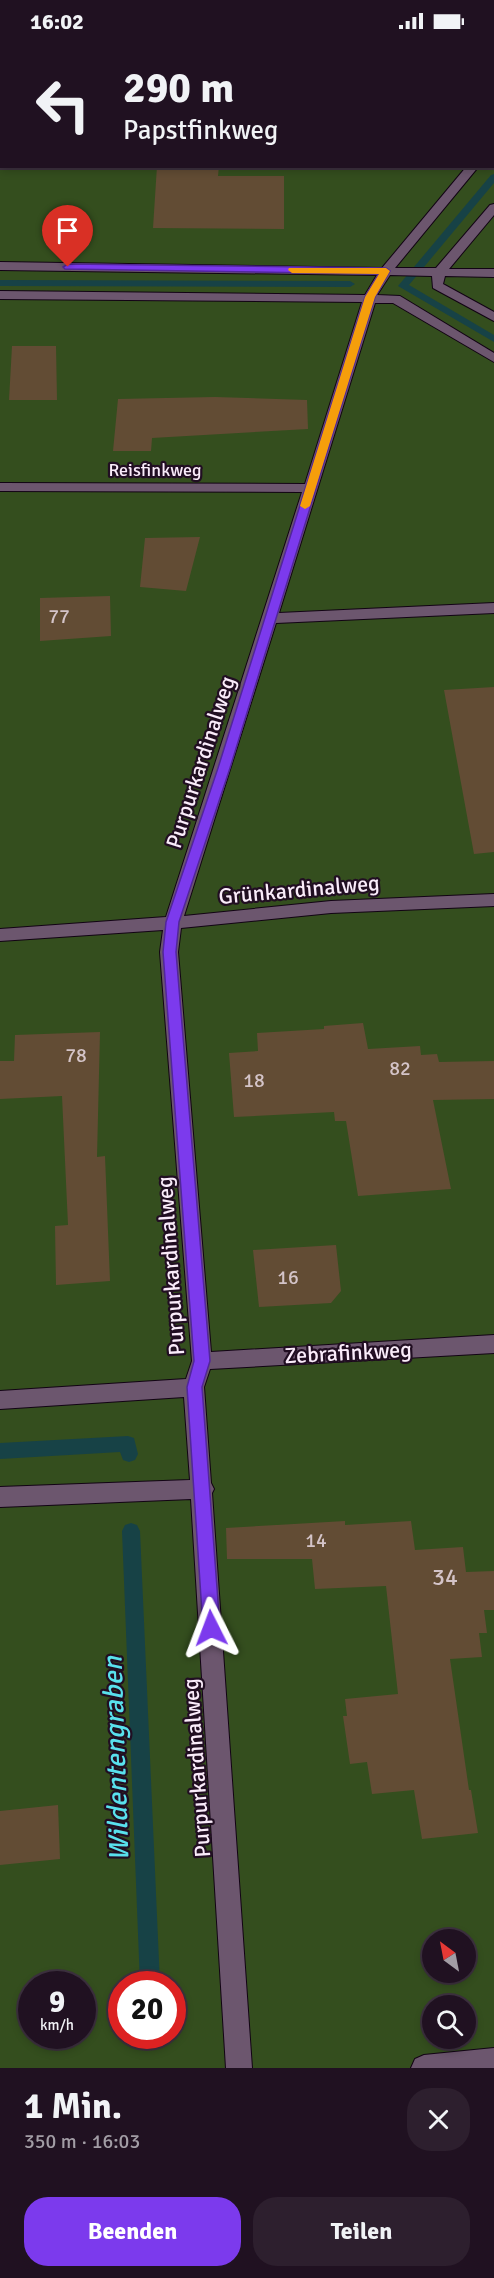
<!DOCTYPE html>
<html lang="de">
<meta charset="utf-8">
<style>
body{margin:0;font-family:Signika,sans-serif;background:#2d1f2e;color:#f1f3f6;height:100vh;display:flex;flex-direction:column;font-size:22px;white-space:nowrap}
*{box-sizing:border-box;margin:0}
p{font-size:20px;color:#a29da5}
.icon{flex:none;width:33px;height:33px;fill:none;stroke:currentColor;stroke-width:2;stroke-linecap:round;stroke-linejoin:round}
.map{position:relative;height:2026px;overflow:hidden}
.side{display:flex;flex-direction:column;background:#201121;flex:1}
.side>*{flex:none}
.hud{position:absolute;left:0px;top:0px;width:495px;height:126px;box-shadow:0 3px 9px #0003,0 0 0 2px #3d313f;background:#201121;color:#f1f3f6;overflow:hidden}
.needle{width:39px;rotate:328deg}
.tools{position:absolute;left:422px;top:1887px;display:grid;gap:12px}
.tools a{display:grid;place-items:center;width:54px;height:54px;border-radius:50%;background:#201121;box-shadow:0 3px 9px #0003,0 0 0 2px #3d313f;font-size:30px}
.speed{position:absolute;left:18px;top:1929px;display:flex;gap:12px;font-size:30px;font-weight:700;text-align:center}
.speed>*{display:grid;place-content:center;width:78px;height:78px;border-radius:50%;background:#201121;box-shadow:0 3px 9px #0003,0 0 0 2px #3d313f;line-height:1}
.speed small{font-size:15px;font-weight:400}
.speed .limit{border:9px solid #d22;background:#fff;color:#111}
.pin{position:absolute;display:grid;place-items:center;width:51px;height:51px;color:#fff;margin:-62px -26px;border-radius:50% 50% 50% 0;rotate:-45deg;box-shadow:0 0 6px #0007}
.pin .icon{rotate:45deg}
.me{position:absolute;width:66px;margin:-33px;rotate:357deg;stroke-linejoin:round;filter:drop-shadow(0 0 4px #0008)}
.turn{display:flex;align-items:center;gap:21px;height:126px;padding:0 24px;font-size:27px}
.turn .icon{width:78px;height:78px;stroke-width:2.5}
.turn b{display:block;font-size:42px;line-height:51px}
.round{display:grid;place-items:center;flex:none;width:63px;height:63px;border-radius:24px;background:#2d1f2e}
.summary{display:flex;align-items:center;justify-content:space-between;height:102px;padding:0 24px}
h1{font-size:36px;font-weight:700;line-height:45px}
.cta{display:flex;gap:12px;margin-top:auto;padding:12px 24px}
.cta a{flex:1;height:69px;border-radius:24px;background:#7c3aed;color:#fff;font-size:24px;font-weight:700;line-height:69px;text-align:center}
.cta a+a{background:#2d1f2e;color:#f1f3f6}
.status{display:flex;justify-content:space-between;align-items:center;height:42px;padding:0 30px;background:#201121;direction:ltr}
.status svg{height:16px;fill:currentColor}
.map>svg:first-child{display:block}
</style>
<div class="status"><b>16:02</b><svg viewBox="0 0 49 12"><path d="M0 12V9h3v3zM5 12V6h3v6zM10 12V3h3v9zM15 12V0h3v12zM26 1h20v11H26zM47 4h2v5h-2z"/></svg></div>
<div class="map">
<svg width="494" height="2026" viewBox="0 0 494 2026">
<rect width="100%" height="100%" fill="#2a172c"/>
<path fill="#344e1e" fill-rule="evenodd" d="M0,0H494V2026H0ZM2,2H494V124H2ZM432,1898H465V1930H432ZM32,1942H82V1994H32ZM122,1942H172V1994H122ZM432,1964H465V1996H432Z"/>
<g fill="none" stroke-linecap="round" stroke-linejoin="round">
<path fill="#174246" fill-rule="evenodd" d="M494,132V141L409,243L494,293V300L398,244L491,133Z
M0,238L350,239L355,242L350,245L0,244Z
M128,1394L134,1396L138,1412L135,1418L129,1420L123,1418L120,1410L0,1417V1401Z
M131,1481L137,1483L140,1489L160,1942H140L122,1489L125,1483Z"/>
</g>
<path fill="#624c34" d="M157,124H219L218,134H284V187L153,186Z
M12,304H56L57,358H9Z
M215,355L307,358L308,387L152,396L151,409H113L118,357Z
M200,495L186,549L140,545L145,496Z
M110,554L111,594L40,599V556Z
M494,645V810L474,812L444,648Z
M363,981L368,1007L420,1004L421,1013L437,1012L439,1020L494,1019V1057L433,1058L451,1147L358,1154L346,1079H335L334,1070L234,1075L229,1011L258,1009L257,991L324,987V984Z
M100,990L97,1115L105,1114L110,1239L56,1243L55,1184L68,1183L62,1054L0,1057V1019H14L15,993Z
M336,1203L341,1249L331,1261L259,1265L253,1208Z
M345,1479V1483L411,1479L415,1508L463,1505L466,1530L494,1529V1568H484L487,1591H479L482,1615L450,1617L469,1748H471L478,1791L422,1797L414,1748L372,1752L367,1720L350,1722L343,1674H347L345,1657L398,1652L386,1544L315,1547L312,1517H227L226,1486Z
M58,1763L60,1817L0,1823V1769Z"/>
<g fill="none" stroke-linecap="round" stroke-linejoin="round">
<defs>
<path id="lane" d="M0,88H2V94H0Z
M467,124H479L395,226H436L490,163L494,162V173L449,227H494V235L445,234L443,242L494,270V279L433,246L432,234L390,233L377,253L400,254L494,311V320L393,261H375L279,571L494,561V571L276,581L184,874L331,859L494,852V864L331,871L181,886L178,910L211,1310L494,1293V1311L210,1327L204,1345L211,1441L214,1447L212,1451L252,2026H226L191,1457L0,1465V1445L190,1438L184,1355L0,1367V1349L186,1337L192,1319L160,910L163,888L0,899V887L166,875L302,450L0,449V441L305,442L362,260L0,257V249L365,253L377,233L0,228V220L382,226Z
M494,2006V2026H411L415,2017L424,2013Z"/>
</defs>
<use href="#lane" stroke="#120314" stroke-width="2"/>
<use href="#lane" fill="#6c566e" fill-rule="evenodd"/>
</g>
<path fill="#7c3aed" stroke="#51269a" stroke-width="1.5" d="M68,222L386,226L390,229L375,255L230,726L179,880L176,910L210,1319L202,1345L220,1586L217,1591L211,1594L205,1591L203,1586L187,1345L194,1319L163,910L166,880L218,726L365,255L379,232L65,227L63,225Z"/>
<path fill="#f59e0b" d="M289,226H386L390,229L375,255L310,464L305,467L300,464L365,255L379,232L292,231L288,228Z"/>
<g text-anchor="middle" stroke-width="4.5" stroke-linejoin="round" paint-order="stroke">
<g font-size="18" fill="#faecfa" stroke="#210e22">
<text x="155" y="434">Reisfinkweg</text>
</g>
<g font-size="20" fill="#d4c4c8">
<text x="59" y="581">77</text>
<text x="76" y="1020">78</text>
<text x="400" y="1033">82</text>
<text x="254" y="1045">18</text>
<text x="288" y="1242">16</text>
<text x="316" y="1505">14</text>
</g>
<g font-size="22" fill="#faecfa" stroke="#210e22">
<text transform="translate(200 720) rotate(-72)" y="8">Purpurkardinalweg</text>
<text transform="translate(299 847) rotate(-5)" y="8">Grünkardinalweg</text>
<text transform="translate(170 1224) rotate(-94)" y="8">Purpurkardinalweg</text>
<text transform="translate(348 1310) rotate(-3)" y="8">Zebrafinkweg</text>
<text transform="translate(196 1726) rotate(-94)" y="8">Purpurkardinalweg</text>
</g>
<g font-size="24" fill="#d4c4c8">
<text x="445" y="1543">34</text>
</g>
<g font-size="28" font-style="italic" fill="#59e1ed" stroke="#210e22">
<text transform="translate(115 1717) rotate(-92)" y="10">Wildentengraben</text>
</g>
</g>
</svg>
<div class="tools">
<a><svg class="needle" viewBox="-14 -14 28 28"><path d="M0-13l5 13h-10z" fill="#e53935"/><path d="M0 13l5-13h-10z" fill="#a29da5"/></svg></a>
<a><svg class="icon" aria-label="search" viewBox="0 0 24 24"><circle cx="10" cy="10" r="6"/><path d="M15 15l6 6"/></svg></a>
</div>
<div class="speed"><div>9<small>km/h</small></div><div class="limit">20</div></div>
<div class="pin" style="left:68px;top:225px;background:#d93025"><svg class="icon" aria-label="arrive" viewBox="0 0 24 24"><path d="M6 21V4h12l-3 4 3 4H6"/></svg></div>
<svg class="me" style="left:211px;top:1586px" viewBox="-20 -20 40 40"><path d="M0-17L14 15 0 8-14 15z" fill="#7c3aed" stroke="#fff" stroke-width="4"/></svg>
<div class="hud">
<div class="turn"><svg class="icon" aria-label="left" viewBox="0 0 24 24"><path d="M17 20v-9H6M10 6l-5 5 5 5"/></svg><div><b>290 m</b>Papstfinkweg</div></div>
</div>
</div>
<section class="side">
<div class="summary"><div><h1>1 Min.</h1><p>350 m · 16:03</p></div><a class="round"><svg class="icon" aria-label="close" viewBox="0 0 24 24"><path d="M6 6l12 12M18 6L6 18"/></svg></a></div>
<div class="cta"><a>Beenden</a><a>Teilen</a></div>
</section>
